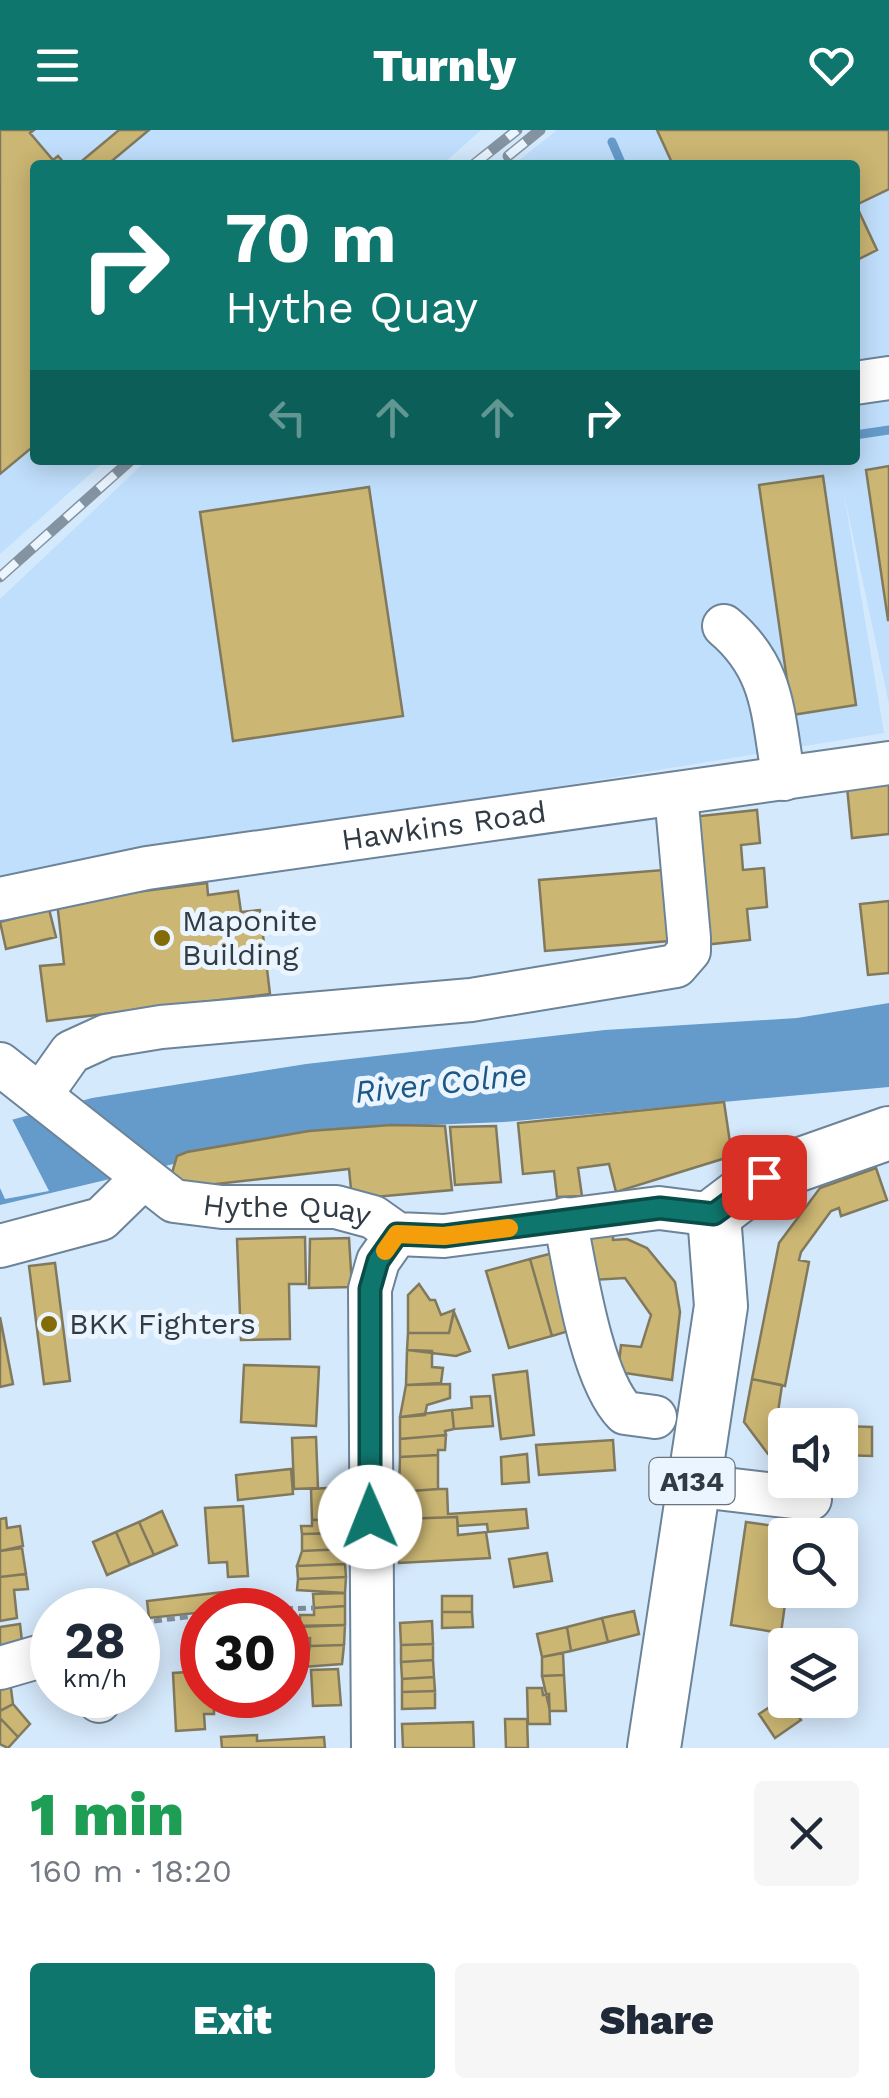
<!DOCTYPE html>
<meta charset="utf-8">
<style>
body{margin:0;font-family:"Work Sans",sans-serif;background:#f6f6f7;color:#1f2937;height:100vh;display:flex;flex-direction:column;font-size:38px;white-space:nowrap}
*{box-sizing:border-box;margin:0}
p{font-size:32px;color:#747a83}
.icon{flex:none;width:55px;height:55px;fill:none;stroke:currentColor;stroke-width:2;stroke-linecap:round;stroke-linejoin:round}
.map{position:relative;height:1618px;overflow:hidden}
.side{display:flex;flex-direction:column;background:#fff;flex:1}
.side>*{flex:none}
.guide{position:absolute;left:30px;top:30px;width:830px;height:305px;border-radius:10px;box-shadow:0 5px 25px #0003;background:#0f766e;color:#fff;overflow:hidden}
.buttons{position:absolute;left:768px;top:1278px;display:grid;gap:20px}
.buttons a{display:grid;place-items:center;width:90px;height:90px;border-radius:10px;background:#fff;box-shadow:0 5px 25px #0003;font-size:50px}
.speed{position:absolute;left:30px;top:1458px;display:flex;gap:20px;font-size:50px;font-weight:700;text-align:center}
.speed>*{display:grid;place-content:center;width:130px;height:130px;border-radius:50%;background:#fff;box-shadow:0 5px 25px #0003;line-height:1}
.speed small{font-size:25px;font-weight:400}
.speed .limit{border:15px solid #d22;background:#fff;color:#111}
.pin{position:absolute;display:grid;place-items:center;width:85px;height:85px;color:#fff;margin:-42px;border-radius:20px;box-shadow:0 5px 15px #0006}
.me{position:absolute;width:110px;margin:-55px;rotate:359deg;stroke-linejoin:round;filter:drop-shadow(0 0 8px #0008)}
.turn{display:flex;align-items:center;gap:35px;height:210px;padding:0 30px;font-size:45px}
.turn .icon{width:130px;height:130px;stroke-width:2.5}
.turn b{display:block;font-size:70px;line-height:85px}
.lanes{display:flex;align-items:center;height:95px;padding:0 30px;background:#0003;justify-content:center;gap:50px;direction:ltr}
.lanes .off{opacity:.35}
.round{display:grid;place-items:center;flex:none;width:105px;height:105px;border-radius:10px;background:#f6f6f7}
.head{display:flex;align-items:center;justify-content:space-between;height:170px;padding:0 30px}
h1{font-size:60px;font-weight:800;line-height:75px;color:#1e9e55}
.button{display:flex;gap:20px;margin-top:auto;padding:20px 30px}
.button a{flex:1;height:115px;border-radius:10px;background:#0f766e;color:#fff;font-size:40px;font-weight:800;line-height:115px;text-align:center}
.button a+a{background:#f6f6f7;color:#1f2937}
header{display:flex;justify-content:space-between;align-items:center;height:130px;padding:0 30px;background:#0f766e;color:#fff;font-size:45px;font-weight:800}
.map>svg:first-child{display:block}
</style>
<header><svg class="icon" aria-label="menu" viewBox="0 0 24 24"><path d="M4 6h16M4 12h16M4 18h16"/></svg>Turnly<svg class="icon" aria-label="heart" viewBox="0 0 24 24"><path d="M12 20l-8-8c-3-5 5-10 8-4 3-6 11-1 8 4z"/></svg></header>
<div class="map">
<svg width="889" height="1618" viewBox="0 0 889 1618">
<rect width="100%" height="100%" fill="#d5e9fc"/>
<path fill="#c0dffc" d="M0,0H481L442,35H35V330H106L0,424Z
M557,0H889V574L844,364L884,603L0,748V469L147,330H855V35H513Z"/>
<path fill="#659bca" d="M889,873V957L504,992L352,998L275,1010L0,1075V993L92,968L306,934L605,900L797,888Z"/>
<path fill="#d5e9fc" d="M10,985L49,1061L5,1069L0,1058V987Z"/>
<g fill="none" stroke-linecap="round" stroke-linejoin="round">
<path stroke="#659bca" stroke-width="9" d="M612,12L622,35
M855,305L889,300"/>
</g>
<path fill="#cbb673" stroke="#81795d" stroke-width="2.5" d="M0,0H34L30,3L53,30L58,26L66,35H35V315L0,344Z
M119,0H149L107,35H77Z
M657,0H889V59L856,75L877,120L855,131V35H673Z
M889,336V490H888L866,340Z
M823,346L856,575L792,585L759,355Z
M369,357L403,586L233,611L200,382Z
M889,653V704L852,708L847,657Z
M757,680L760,713L741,715L743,740L764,738L767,777L747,779L750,810L703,815L691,687Z
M676,739L682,810L545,821L539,750Z
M207,753L208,765L238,761L241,782L260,780L270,864L47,891L40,836L64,834L57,772Z
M889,771V843L868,845L860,774Z
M49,779L56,807L6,819L0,792Z
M724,972L732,1026L616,1062L609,1034L578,1038L582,1066L557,1067L554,1041L523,1044L518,993Z
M391,995L445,996L452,1060L352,1069L349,1039L190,1057L172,1043L177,1026L187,1022L309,1001Z
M496,996L501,1052L455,1055L450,997Z
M876,1038L887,1070L841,1086L839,1078L831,1081L801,1122L799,1130L809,1132L785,1256L752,1249L779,1113L820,1058Z
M613,1102V1110L627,1109L647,1118L675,1152L680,1182L672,1250L618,1242L621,1215L641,1217L651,1185L625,1148L592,1150L588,1104Z
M305,1107L306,1154H289L290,1209L241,1210L237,1109Z
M349,1108L352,1157L309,1158L310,1109Z
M557,1122L579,1198L552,1206L530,1129Z
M530,1129L552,1206L509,1218L486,1141Z
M55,1133L70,1251L44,1254L29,1136Z
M419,1154L430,1170H435L441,1185L454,1180L449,1203H408V1165Z
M454,1182L470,1221L456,1226L407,1220L408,1203H449Z
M0,1187L13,1254L0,1257Z
M407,1220L432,1221V1237L443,1238L441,1253L406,1255Z
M244,1235L319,1237L316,1296L241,1292Z
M527,1241L534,1305L501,1309L493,1245Z
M752,1249L782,1255L778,1282L789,1295H785V1324H768L744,1292Z
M450,1254V1268L427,1275L425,1285L400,1287L406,1255Z
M490,1266L493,1296L454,1299L452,1280L472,1278L471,1267Z
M452,1280L454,1299L445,1301L446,1305L400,1309V1287Z
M840,1296L872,1297V1326L840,1325Z
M446,1305L445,1320H438V1325L400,1327V1309Z
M316,1307L318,1358L294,1359L292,1308Z
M613,1310L615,1340L539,1345L536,1315Z
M527,1324L529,1352L502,1354L501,1327Z
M438,1325V1359L399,1362L400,1327Z
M291,1339L293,1364L238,1370L236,1345Z
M343,1357L344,1389L312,1390L311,1359Z
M438,1359H447L448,1384L526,1379L528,1398L488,1402L487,1394L458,1396L457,1387L399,1389V1362Z
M243,1376L248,1446L228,1447L227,1432L209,1433L205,1378Z
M162,1381L177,1415L154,1425L139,1392Z
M457,1387L458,1405L486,1402L490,1428L399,1433V1389Z
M6,1388L7,1398L20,1396L23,1416L0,1421V1389Z
M344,1389L343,1403L302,1404L301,1396H312V1390Z
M139,1392L154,1425L130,1435L116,1402Z
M746,1392L795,1399V1405H785L787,1460L781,1503L731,1495Z
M116,1402L130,1435L107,1445L93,1412Z
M343,1403L344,1419L302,1421V1404Z
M22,1418L26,1444L0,1447V1421Z
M344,1419L345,1434L297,1436L302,1421Z
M547,1423L552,1451L514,1457L509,1429Z
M345,1434L346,1447L298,1449L297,1436Z
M26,1444L28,1459L14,1460L17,1488L0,1491V1447Z
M346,1447L345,1463L297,1460L298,1449Z
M241,1460L243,1478L149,1488L147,1471Z
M345,1463V1476L314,1478L313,1464Z
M442,1466H472V1482H442Z
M345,1476V1495L300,1497V1485H314V1478Z
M634,1481L639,1504L608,1512L602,1488Z
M442,1482H472L473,1497L442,1498Z
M602,1488L608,1512L571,1521L567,1497Z
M432,1491L433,1514L401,1515L400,1493Z
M20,1494L23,1520L0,1523V1497Z
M345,1495L344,1515L310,1516V1508L292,1509L293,1496Z
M567,1497L571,1521L542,1527L537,1504Z
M433,1514V1530L401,1532V1515Z
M344,1515L342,1534L290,1538V1527L308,1525L310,1516Z
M563,1523L564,1545L542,1546V1527Z
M433,1530L434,1547L402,1549L401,1532Z
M338,1539L341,1575L313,1576L311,1540Z
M202,1541V1565H214V1584H204L205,1599L176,1601L173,1543Z
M564,1545L566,1581H550L542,1546Z
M434,1547L435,1561L402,1562V1549Z
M10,1551L13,1574L0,1581V1553Z
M527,1558H542L543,1565L549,1564L550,1594H528Z
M435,1561V1578L402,1579V1562Z
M785,1567L801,1590L775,1608L759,1584Z
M13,1574L30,1594L18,1607L0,1588V1581Z
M0,1588L18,1607L8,1618L0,1614Z
M505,1589H527L528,1618H506Z
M473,1592L474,1618H403L402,1594Z
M257,1605V1611L324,1607L325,1618H222L221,1607Z"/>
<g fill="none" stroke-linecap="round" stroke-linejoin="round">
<defs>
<g id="minor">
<path d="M855,253L889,248"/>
<path d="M724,496C776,540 772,586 784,649"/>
<path id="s1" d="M0,769L147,738L889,633"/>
<path id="s2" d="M0,934L174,1071L222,1077H336L373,1087L397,1104L444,1106L659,1078L714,1085"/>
<path d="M42,963L71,922L106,906L161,897L471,870L676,836L689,821V808L676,664"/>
<path d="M565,1089C575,1138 591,1249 625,1283L655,1287"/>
<path d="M0,1116L101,1089L142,1049"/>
<path d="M691,1355L810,1369"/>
<path d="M0,1538L52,1523"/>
<path d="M95,1565L99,1571"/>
<path d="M373,1618L370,1159L378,1131L397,1104"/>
</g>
<path id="major" d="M654,1618L721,1176L714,1085L764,1047L889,1003"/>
</defs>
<use href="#minor" stroke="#6c8398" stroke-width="46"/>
<use href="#major" stroke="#6c8398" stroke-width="56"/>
<path stroke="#808e9c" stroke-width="5" stroke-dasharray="8 5" stroke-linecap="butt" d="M246,1480L314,1478
M154,1491L202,1485"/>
<use href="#minor" stroke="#fff" stroke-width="42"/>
<use href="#major" stroke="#fff" stroke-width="52"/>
<defs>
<path id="rail" d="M508,26L540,0
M473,35L517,0
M0,447L131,330"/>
</defs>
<use href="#rail" stroke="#8493a1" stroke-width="11"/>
<use href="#rail" stroke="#ebf5ff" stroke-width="8" stroke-dasharray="22" stroke-linecap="butt"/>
</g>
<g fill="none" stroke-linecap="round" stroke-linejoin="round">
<defs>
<path id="route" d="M370,1387V1159L378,1131L397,1104L444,1106L660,1078L714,1084L764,1047"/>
</defs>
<use href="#route" stroke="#0a4d48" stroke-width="25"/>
<use href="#route" stroke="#0f766e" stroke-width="18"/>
<path stroke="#f59e0b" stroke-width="18" d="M385,1121L397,1104L444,1106L509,1098"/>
</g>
<g fill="#836c07" stroke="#ebf5ff" stroke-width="4">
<circle cx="162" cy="808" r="10"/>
<circle cx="49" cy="1194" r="10"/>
</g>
<g text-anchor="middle" stroke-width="10" stroke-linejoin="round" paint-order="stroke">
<rect fill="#ebf5ff" stroke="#69737c" stroke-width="2.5" x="649.5" y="1328" width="85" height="46" rx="8"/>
<g font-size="28" font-weight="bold" fill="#313b44">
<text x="692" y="1361">A134</text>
</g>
<g font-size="30" fill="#313b44" stroke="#ebf5ff">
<text dy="10" stroke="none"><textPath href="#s1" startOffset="450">Hawkins Road</textPath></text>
<text dy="10" stroke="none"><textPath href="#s2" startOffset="335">Hythe Quay</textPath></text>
</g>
<g font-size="30" fill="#313b44" stroke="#ebf5ff" text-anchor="start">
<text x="182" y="801">Maponite<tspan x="182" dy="34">Building</tspan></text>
<text x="69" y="1204">BKK Fighters</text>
</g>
<g font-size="32" font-style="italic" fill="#1c5785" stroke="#ebf5ff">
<text transform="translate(441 953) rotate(-6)" y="11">River Colne</text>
</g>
</g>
</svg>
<div class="buttons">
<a><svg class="icon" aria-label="sound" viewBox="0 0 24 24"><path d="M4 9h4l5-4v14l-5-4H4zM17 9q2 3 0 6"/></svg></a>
<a><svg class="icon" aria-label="search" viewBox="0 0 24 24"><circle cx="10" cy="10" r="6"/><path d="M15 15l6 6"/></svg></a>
<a><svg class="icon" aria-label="layers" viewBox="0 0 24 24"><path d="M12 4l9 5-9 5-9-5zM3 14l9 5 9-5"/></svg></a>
</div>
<div class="speed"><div>28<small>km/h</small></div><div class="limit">30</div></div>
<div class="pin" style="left:764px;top:1047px;background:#d93025"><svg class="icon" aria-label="arrive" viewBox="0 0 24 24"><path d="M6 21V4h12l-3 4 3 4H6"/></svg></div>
<svg class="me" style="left:370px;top:1387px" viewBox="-20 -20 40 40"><circle r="19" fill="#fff"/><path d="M0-13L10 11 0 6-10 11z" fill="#0f766e"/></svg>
<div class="guide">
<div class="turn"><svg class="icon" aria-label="right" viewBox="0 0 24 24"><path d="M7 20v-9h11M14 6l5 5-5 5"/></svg><div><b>70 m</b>Hythe Quay</div></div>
<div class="lanes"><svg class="icon off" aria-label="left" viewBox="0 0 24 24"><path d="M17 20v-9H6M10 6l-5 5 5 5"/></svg><svg class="icon off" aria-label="ahead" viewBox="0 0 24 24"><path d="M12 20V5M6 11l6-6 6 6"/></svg><svg class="icon off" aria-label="ahead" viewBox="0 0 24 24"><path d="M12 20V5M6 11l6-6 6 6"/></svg><svg class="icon" aria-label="right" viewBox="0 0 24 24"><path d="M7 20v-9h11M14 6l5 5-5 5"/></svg></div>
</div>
</div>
<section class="side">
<div class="head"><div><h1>1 min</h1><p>160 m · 18:20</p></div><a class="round"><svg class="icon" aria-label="close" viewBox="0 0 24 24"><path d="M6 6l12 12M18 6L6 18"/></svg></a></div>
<div class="button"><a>Exit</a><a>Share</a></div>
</section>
